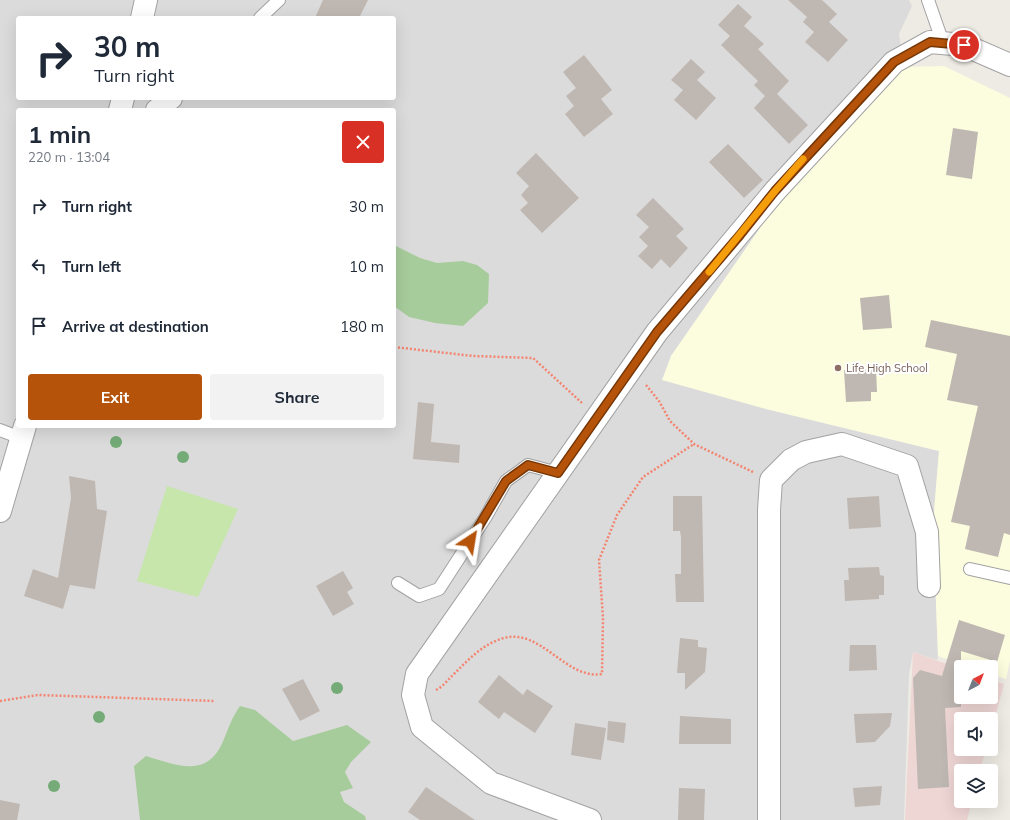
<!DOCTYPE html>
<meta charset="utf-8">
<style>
body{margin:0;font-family:Mulish,sans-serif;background:#f2f2f3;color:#1f2937;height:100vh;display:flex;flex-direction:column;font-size:15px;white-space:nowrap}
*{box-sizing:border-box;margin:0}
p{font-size:13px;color:#747a83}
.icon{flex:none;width:22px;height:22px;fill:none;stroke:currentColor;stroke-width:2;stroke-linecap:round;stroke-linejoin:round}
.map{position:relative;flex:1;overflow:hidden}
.sheet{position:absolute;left:16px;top:108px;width:380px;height:320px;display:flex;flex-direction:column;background:#fff;border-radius:4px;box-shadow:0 4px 16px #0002}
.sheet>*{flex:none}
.guide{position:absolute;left:16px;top:16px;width:380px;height:84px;border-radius:4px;box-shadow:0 4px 16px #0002;background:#fff;color:#1f2937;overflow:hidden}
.needle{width:26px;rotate:42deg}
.fabs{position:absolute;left:954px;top:660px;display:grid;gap:8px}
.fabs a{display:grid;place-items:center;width:44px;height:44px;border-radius:4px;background:#fff;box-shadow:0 4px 16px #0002;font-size:20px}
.pin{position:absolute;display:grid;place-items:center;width:34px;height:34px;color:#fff;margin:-17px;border:2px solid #fff;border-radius:50%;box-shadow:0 1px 4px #0007}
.me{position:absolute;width:44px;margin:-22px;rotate:33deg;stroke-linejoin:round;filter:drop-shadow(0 0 3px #0008)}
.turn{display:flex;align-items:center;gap:14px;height:84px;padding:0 12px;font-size:18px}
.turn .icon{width:52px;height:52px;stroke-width:2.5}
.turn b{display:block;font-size:28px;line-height:34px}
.round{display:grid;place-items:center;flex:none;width:42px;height:42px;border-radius:4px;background:#f2f2f3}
.summary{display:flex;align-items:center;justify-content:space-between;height:68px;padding:0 12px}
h1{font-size:24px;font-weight:700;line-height:30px}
.action{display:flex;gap:8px;margin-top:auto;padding:8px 12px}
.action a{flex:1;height:46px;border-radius:4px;background:#b45309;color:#fff;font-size:16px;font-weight:700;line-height:46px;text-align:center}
.action a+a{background:#f2f2f3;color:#1f2937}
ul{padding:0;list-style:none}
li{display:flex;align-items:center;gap:12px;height:60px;padding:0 12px}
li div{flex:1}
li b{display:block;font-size:15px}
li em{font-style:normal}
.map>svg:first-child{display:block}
</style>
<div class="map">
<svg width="1010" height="820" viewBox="0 0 1010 820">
<rect width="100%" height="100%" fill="#eeebe4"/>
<path fill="#dcdbdb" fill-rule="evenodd" d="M0,0H909L912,6L899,34L904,67L776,205L671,356L766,409L939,451L933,524L938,656L937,660L913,652L909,675L904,820H0ZM18,18H394V98H18ZM18,110H394V426H18Z"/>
<path fill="#eed6d4" d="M913,652L961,669V697H991V680L1004,684L991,732V719H961V749H986L980,771H961V801H972L967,820H905Z"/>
<path fill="#fcfdde" d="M944,66L1010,98V660L1006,679L991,674V667H971L938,656L933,524L939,451L766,409L662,380L671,356L776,205L904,67Z"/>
<path fill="#c6e6ac" d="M167,486L238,509L198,597L137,581Z"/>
<path fill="#a7cc9b" d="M394,245L420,258L437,263L463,261L477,265L489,274L488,303L463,326L435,323L409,317L394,306Z
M240,706L255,710L293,741L347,725L371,742L351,762L345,772L353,788L340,792L344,802L365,816L366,820H140L134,766L146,756C179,766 208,779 224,739C230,725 231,719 240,706Z"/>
<path fill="#bfb7b1" d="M323,0H368L359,18H315Z
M788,0H822L837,14L829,22L848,40L828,62L805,42L814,32L803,22L807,17Z
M738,4L752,17L744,26L764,44L758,49L789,81L777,94L808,125L789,144L754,108L765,96L754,85L758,81L721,45L730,36L718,25Z
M584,55L612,90L601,99L613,114L584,137L565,114L574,106L566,96L576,88L563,72Z
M691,59L705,72L697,80L716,98L696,120L674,100L683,90L671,80Z
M953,128L978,132L972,179L946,175Z
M728,144L763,180L744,198L709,162Z
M536,153L579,198L542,233L520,210L528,203L521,195L529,186L516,173Z
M653,198L684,229L676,236L688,248L670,268L661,259L652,269L638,256L648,246L639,237L649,227L636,215Z
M889,295L892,328L863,330L860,298Z
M931,320L1010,336V535L1004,533L998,557L965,549L970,526L951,522L978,406L947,400L957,354L925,347Z
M876,369L877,392H871V401L846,402L844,370Z
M418,402L434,404L431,442L460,445L459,463L413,459Z
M69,476L95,481L97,509L107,511L95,589L70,585L63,609L24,596L33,569L58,578L71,498Z
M673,496H702L704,602H676L675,574H681V537L680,531H673Z
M879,496L881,527L849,529L847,498Z
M879,567L880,575L884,576V595H879V599L845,601L844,580H849L848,568Z
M343,571L353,588L347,592L354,604L333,616L316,586Z
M959,620L1005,635L997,662L961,651V707L945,708L949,787L918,789L913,678L920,670L942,676Z
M680,638L698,640V647L707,648L705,672L685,690V673H677Z
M850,645H876L877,670L849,671Z
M499,675L523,695L527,689L553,706L535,733L504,712L499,719L478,702Z
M303,679L320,711L300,721L282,689Z
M892,713L890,726L875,742L856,743L854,714Z
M680,716L731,719V744H679Z
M608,721L626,723L624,743L607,740Z
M575,723L606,728L601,760L571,755Z
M882,786L880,805L855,807L853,788Z
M426,787L475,820H420L408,812Z
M679,788L705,789L704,820H678Z
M0,800L20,804L17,820H0Z"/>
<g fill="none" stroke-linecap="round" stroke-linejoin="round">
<defs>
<path id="lane" d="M928,0L943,43
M260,18L279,0
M0,430L21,438
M970,569L1010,578
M398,583L419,596L439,589L485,518L506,481L528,465L558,473"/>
<path id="street" d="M142,18L146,0
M120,110L123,98
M157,110L171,98
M0,511L25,426
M590,820L491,783L422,727L413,695L417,674L657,332L775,191L894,62L930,42L964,45L1010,65
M769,820V510L771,480L791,460L806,452L842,444L907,466L927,532L929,586"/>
</defs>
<use href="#lane" stroke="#a2a2a2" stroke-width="14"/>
<use href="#street" stroke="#a2a2a2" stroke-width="24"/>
<path stroke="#f38470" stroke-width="2.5" stroke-dasharray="2 2" stroke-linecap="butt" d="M394,347L473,356L533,358L582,403
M646,385L659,401L670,421L694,444L753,472
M436,690C442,687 446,682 450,678C466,662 482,644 504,638C541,628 566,680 602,674L603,618L599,560L617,515L643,477L694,444
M0,701L38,695L215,701"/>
<use href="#lane" stroke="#fff" stroke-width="12"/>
<use href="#street" stroke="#fff" stroke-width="22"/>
</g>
<g fill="#74ab77">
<circle cx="116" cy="442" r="6"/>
<circle cx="183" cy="457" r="6"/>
<circle cx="337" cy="688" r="6"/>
<circle cx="99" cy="717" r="6"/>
<circle cx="54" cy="786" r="6"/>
</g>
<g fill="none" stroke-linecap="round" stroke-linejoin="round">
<defs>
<path id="route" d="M470,541L506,481L528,465L558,473L657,332L740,235L775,191L894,62L930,42L964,45"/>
</defs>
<use href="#route" stroke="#753606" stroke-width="10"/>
<use href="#route" stroke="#b45309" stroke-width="7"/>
<path stroke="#f59e0b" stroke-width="7" d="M709,272L775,191L803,159"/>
</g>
<circle fill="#8d6e63" stroke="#fff" stroke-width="1.5" cx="838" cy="368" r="4"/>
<g text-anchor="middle" stroke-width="4" stroke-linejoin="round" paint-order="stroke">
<g font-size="11" fill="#785e54" stroke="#fff" text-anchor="start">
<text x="846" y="372">Life High School</text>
</g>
</g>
</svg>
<div class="fabs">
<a><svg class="needle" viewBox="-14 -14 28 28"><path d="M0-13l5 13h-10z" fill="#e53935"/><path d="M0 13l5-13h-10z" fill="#747a83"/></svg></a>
<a><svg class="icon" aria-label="sound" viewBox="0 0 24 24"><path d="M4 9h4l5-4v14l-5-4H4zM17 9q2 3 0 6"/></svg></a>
<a><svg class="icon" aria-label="layers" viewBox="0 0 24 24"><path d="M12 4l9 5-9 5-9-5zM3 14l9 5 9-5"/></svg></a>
</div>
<div class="pin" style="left:964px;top:45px;background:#d93025"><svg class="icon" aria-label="arrive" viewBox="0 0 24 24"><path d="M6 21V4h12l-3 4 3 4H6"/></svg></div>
<svg class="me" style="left:470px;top:541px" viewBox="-20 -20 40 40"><path d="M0-17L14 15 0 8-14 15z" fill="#b45309" stroke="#fff" stroke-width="4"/></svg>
<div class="guide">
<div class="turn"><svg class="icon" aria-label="right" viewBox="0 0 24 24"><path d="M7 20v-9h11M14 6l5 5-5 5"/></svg><div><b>30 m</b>Turn right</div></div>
</div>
<section class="sheet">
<div class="summary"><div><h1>1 min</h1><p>220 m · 13:04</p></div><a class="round" style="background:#d93025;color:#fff"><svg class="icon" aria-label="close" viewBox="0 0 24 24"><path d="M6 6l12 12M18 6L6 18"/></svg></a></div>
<ul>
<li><svg class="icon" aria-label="right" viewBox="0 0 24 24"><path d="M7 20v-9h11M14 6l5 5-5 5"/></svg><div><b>Turn right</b></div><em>30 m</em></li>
<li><svg class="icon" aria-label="left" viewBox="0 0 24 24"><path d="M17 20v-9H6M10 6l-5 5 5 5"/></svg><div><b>Turn left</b></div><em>10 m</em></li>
<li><svg class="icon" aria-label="arrive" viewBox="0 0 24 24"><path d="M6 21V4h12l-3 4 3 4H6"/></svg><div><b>Arrive at destination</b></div><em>180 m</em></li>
</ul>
<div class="action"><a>Exit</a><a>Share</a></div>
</section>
</div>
